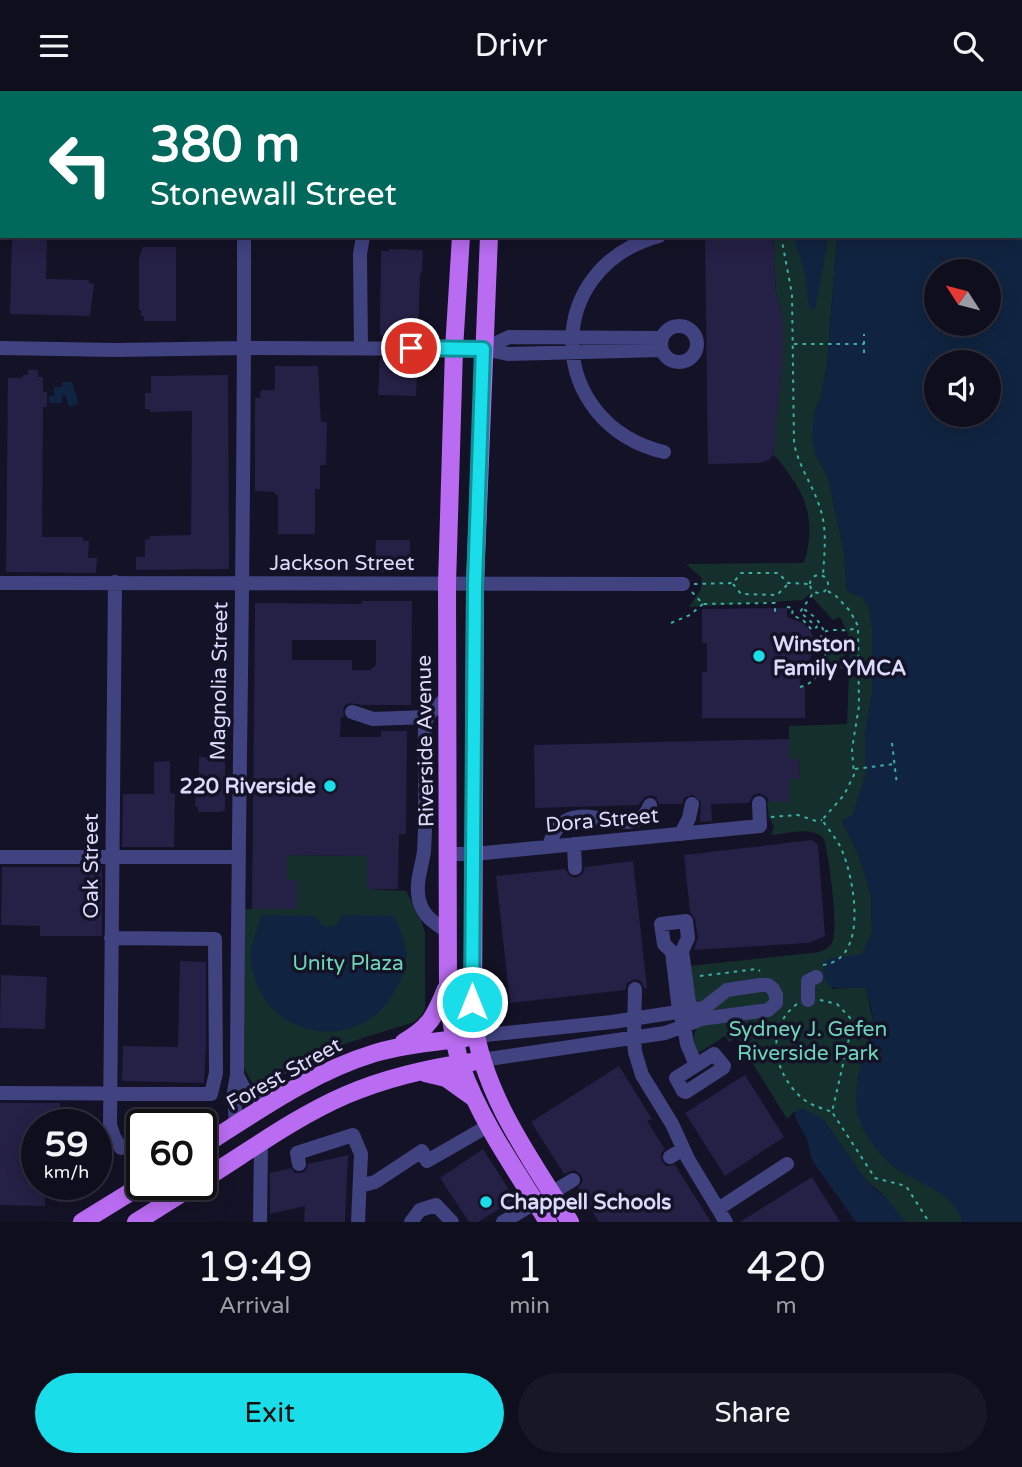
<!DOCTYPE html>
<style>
body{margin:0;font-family:"Varela Round",sans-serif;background:#181725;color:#f1f3f6;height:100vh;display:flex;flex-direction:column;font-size:26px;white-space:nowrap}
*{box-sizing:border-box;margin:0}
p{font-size:23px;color:#9b9ca3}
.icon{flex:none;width:38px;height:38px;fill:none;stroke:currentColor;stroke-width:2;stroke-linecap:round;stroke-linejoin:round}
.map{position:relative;height:1131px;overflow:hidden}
.sheet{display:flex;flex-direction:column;background:#0f0e1c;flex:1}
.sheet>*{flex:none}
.guide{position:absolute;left:0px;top:0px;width:1022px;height:147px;box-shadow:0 4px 18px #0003,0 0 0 2px #2f2e3b;background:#00695c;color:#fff;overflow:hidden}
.needle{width:46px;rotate:306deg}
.fabs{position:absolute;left:924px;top:168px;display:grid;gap:14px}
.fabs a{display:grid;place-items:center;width:77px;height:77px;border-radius:50%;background:#0f0e1c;box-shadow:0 4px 18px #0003,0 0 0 2px #2f2e3b;font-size:35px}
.speed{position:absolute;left:21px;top:1018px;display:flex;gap:14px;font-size:35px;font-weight:700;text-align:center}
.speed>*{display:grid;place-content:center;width:91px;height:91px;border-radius:50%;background:#0f0e1c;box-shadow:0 4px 18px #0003,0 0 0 2px #2f2e3b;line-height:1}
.speed small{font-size:18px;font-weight:400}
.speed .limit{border:4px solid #111;border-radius:10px;background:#fff;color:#111}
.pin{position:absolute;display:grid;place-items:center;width:60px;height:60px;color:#fff;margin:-30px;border:4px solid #fff;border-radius:50%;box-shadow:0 2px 7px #0007}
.me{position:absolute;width:77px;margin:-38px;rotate:0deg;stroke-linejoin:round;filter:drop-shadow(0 0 5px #0008)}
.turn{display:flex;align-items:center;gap:24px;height:147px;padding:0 35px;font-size:32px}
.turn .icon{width:91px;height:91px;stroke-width:2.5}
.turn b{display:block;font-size:49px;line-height:60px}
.eta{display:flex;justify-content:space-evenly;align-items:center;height:119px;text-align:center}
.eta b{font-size:42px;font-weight:600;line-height:49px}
.cta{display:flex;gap:14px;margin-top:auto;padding:14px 35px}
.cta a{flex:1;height:80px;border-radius:42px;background:#19dee9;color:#111;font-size:28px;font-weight:600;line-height:80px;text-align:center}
.cta a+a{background:#181725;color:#f1f3f6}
header{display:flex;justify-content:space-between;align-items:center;height:91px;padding:0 35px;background:#0f0e1c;font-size:32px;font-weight:600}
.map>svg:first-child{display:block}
</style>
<header><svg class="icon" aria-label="menu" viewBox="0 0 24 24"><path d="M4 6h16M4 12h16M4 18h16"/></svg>Drivr<svg class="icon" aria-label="search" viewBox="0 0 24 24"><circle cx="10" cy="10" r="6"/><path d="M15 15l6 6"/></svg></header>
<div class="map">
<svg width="1022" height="1131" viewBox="0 0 1022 1131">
<rect width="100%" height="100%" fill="#141226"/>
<path fill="#152f2d" d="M773,145H837L827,275L821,306L814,322L815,362L828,386L844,460L847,500L863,506L869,515L872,536V603L865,644L866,683L853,724L842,730L859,765L871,803L872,842L862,864L828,868L832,898L866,896L873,930L858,988L901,1081C925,1092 954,1104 963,1131H905L883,1104L865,1088L823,1028L794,1021L787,1028L737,947L729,951L725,945L697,963C694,953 692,948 696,938L689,875L819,861C824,859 829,857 832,852C839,837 829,766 824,748C813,734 787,743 771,744L774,736L769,726L767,711H789V688H800L799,668H789V635L847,633L850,555L848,543L840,526L833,529L809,503L803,509L689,516L701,498L702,487L686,473L804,472C818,426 804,398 773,363L780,296L783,230L776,201Z
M828,549H844L846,578L823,577L826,569Z
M287,764L367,765V798L406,800L421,828L425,842V918L421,925L414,931L341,954L272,990L257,993L252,991L243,976L244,818H297V790L287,789Z"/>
<path fill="#102441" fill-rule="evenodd" d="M789,0H1022V1131H963C953,1104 926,1094 903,1082C884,1071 866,1048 859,1028C851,1003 862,973 868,949C870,942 873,934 873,928C872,917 868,906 866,896C843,896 820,906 824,872L828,868L862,863L872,842L871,803L859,765L842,730L853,723L866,683L865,644L872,603V536L869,515L863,507L847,500L844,460L828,386L815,362L812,347L814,322L821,306L827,275L837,145H1020V2ZM936,180H989V233H936ZM989,271V324H936V271Z
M792,145H828L816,216L812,220C806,211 808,202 806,191C804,176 799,160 792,145Z
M62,291H72L79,313L69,316L65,304L62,305V312H49V305L54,304V296H62Z
M262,824L315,825L323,836L336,835L342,824L394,825C399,836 405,848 406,860C407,873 403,885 397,896C363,967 259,949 251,870C250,854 257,838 262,824Z
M802,1017L823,1028L865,1088L881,1104L883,1103L905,1131H856L812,1069L807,1048L795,1026L796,1019Z"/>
<path fill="#252045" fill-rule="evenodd" d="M12,145H47L46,188L89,189V192L94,193L90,225L10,223Z
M705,145H773L776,201L783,230L782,274L774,363L769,369L759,372L708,373Z
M143,156H176V230H144V225H141V219H139V168Z
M389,158L423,159L422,182H420L418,244H380L381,160H389Z
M380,267L418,268L416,305L378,304Z
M275,275H318L321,331H327L326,374H320V398H315V443H278V404H275V401L255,400V307H260L261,299H275Z
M28,279H38V286H43V301H47V316H43L42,446H83V450H89L88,467H97L96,482L6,481L8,287H22L23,284H28Z
M228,284L229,478L136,479V466H145V449L150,448V445L191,444L192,320L150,321V318H145V302H151V285Z
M376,449H410V481H375Z
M362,510H412L411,614H361L351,612L345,614L343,619L344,626H341L340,646H381V640H407L406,743H399L398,798H367V765L287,764V789H297V818H252L255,512L362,513ZM292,549H376V574L370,579H352V569H292Z
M787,517V526L803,532L810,539L814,548L813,560L809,571L801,582L800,596H805V627H702V581H707V552H702V518Z
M789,648V668H799L800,688H789L790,711H769L767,706L759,702L753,704L749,712L711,713L712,730L700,731L701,711L693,704L685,706L682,713H659L656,706L650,704L645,706L638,714L535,717L534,654Z
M199,666H225V719L221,721H198V716H195L196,701H191V686H199Z
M170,670V702L175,703L174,756H122L123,703H154V671Z
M812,749L818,754L825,845L808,852L694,859L698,846L695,828L690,821L684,764Z
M633,770L647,897H644L641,890L635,888L627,892L625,899L510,912L496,785L565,778L570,785L576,787L583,782L585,776Z
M2,776H102V845H40V835L1,834Z
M180,870L206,871V950L204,992L122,990L123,955L178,956Z
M1,884L47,886L45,938L0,937Z
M619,975L652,1028L647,1030L665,1058L661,1062L662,1070L666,1075L675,1074L711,1131H599L578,1097L583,1090L581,1084L574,1079L564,1083L531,1031Z
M745,984L784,1046L725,1085L685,1022Z
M0,1012H60V1034H37V1094H45V1115L0,1114Z
M483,1058L515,1108L478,1131H469L440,1087Z
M348,1064L345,1131H304L305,1115L270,1123V1082L291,1077L295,1082H301L306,1080L308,1073Z
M812,1086L840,1131H740Z"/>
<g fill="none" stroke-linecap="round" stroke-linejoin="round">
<path stroke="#3caea2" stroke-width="2" stroke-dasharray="3.5 5" stroke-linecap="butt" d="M757,2V0
M781,145L792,203L794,352C799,378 816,398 822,424C827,444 824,465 823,485
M794,253H864
M864,262V243
M810 493a9 9 0 1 1 18 0a9 9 0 1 1-18 0Z
M694,493L733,492L741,482H778L788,492L810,493
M733,493L741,503L777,504L788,493
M692,501L703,513L775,512V521
M787,516L793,517L792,524L803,529L812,539L817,536L800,521L814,501
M671,532L690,524L703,513
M826,562C817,556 818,549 824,541C835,536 846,543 857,536
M800,596C824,591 831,555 822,536C817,527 810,522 802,517
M892,652L897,694
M855,678L894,673
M771,726L798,724L816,730L822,729
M823,874C870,868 854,786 841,757C836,747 828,738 822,729L844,704L854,684L852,658L859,615L858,535L850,520L836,505L826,499
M700,885L757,878L760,880
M820,909L837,913L853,930L832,1021L875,1087L906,1095L929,1131
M797,913C764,938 774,983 802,1007C811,1015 822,1017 832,1021"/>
<path stroke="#414280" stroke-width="14" d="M245,2V0
M322,2V0
M373,2V0
M625,2V0
M662,2V0
M680,2L681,0
M659,145C540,177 545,332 664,361
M661 253a18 18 0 1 1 36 0a18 18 0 1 1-36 0Z
M0,257L116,259L244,257L483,258L508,263L661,259
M361,257L360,163L363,145
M483,258L509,246L661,247
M115,491L110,1034L114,1046L121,1057
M0,492L683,493
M446,607L428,624L425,633C424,675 427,718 424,760C422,776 415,792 419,809C423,825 434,832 447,840
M352,621L373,628L427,626
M681,743L689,727L692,713
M574,753L575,777
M549,755C567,690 634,760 650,714
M448,763H474L760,735L759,712
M0,766H237
M635,898L634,946L635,961L642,984L672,1033L688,1068L726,1131
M808,909V890L816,886
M476,945L612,931L704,917L727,899L760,894H768L773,898L776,904V912L768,919L701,928L684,935
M714,963L724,975L723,977L686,1001L683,1000L676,987Z
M482,969L665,942L684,935L690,919L682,860L688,847L686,830L661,833L664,853L672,861L679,920L684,935L687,953L696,974
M237,984L244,998L270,1013
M0,1002L211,1003L216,982L215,848L111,847
M236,1035L234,1001L237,984C238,704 245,425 244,145
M670,1066L683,1058
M299,1073L297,1062L353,1044L361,1063L358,1131
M360,1095L375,1091L422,1060L427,1070L488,1035
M718,1118L787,1073
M260,1131L261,1053
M411,1131L420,1119L436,1114L452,1131
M503,1131L573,1089"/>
<path stroke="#b96cf1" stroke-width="18" d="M469,2V0
M495,2V0
M461,145L454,258L447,493L448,906C451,929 454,953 461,975C481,1031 517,1081 548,1131
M489,145L475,493L473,927C483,1004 530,1067 570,1131
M404,951C430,936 435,925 446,898
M425,982L446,987L474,1007
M201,1056C256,1021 312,981 375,962C405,953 435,951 465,947
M201,1090C248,1061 295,1026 346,1004C386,987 428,977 472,971
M82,1131L142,1094
M136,1131L195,1094"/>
</g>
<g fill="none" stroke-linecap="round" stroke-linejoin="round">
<defs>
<path id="route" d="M411,257L483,258L475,493L472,911"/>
</defs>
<use href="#route" stroke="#109097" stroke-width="18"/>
<use href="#route" stroke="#19dee9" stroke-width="12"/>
</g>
<g fill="#19dee9" stroke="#141226" stroke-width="2.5">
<circle cx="759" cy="565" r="7"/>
<circle cx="330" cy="695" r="7"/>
<circle cx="486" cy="1111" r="7"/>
</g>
<g text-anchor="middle" stroke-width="7" stroke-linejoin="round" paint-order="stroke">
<g font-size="21" fill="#dcdafb" stroke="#141226">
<text x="342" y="479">Jackson Street</text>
<text transform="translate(219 590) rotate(-89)" y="7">Magnolia Street</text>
<text transform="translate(425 650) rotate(-91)" y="7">Riverside Avenue</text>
<text transform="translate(602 729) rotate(-5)" y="7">Dora Street</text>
<text transform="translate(91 775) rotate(-90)" y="7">Oak Street</text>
<text transform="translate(284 983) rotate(-29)" y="7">Forest Street</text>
</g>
<g font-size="21" font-weight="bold" fill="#dcdafb" stroke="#141226" text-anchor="start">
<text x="773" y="560">Winston<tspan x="773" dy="24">Family YMCA</tspan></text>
<text x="316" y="702" text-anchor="end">220 Riverside</text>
<text x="500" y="1118">Chappell Schools</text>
</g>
<g font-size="21" fill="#6cd5b6" stroke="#141226">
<text x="348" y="879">Unity Plaza</text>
<text x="808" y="945">Sydney J. Gefen<tspan x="808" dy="24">Riverside Park</tspan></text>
</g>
</g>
</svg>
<div class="fabs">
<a><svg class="needle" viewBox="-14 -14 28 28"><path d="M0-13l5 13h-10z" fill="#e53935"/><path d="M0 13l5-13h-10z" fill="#9b9ca3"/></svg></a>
<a><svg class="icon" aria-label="sound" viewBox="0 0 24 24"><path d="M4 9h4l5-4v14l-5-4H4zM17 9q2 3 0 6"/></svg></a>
</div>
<div class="speed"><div>59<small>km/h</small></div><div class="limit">60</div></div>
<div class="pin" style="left:411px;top:257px;background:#d93025"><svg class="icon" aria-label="arrive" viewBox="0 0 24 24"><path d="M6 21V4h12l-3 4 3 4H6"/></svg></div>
<svg class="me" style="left:472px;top:911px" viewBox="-20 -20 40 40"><circle r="17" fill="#19dee9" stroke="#fff" stroke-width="3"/><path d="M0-11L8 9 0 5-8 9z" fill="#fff"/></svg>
<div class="guide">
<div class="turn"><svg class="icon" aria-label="left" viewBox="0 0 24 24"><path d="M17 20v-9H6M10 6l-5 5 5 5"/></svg><div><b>380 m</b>Stonewall Street</div></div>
</div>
</div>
<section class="sheet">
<div class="eta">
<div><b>19:49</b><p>Arrival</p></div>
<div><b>1</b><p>min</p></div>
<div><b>420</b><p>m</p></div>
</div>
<div class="cta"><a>Exit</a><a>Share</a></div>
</section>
